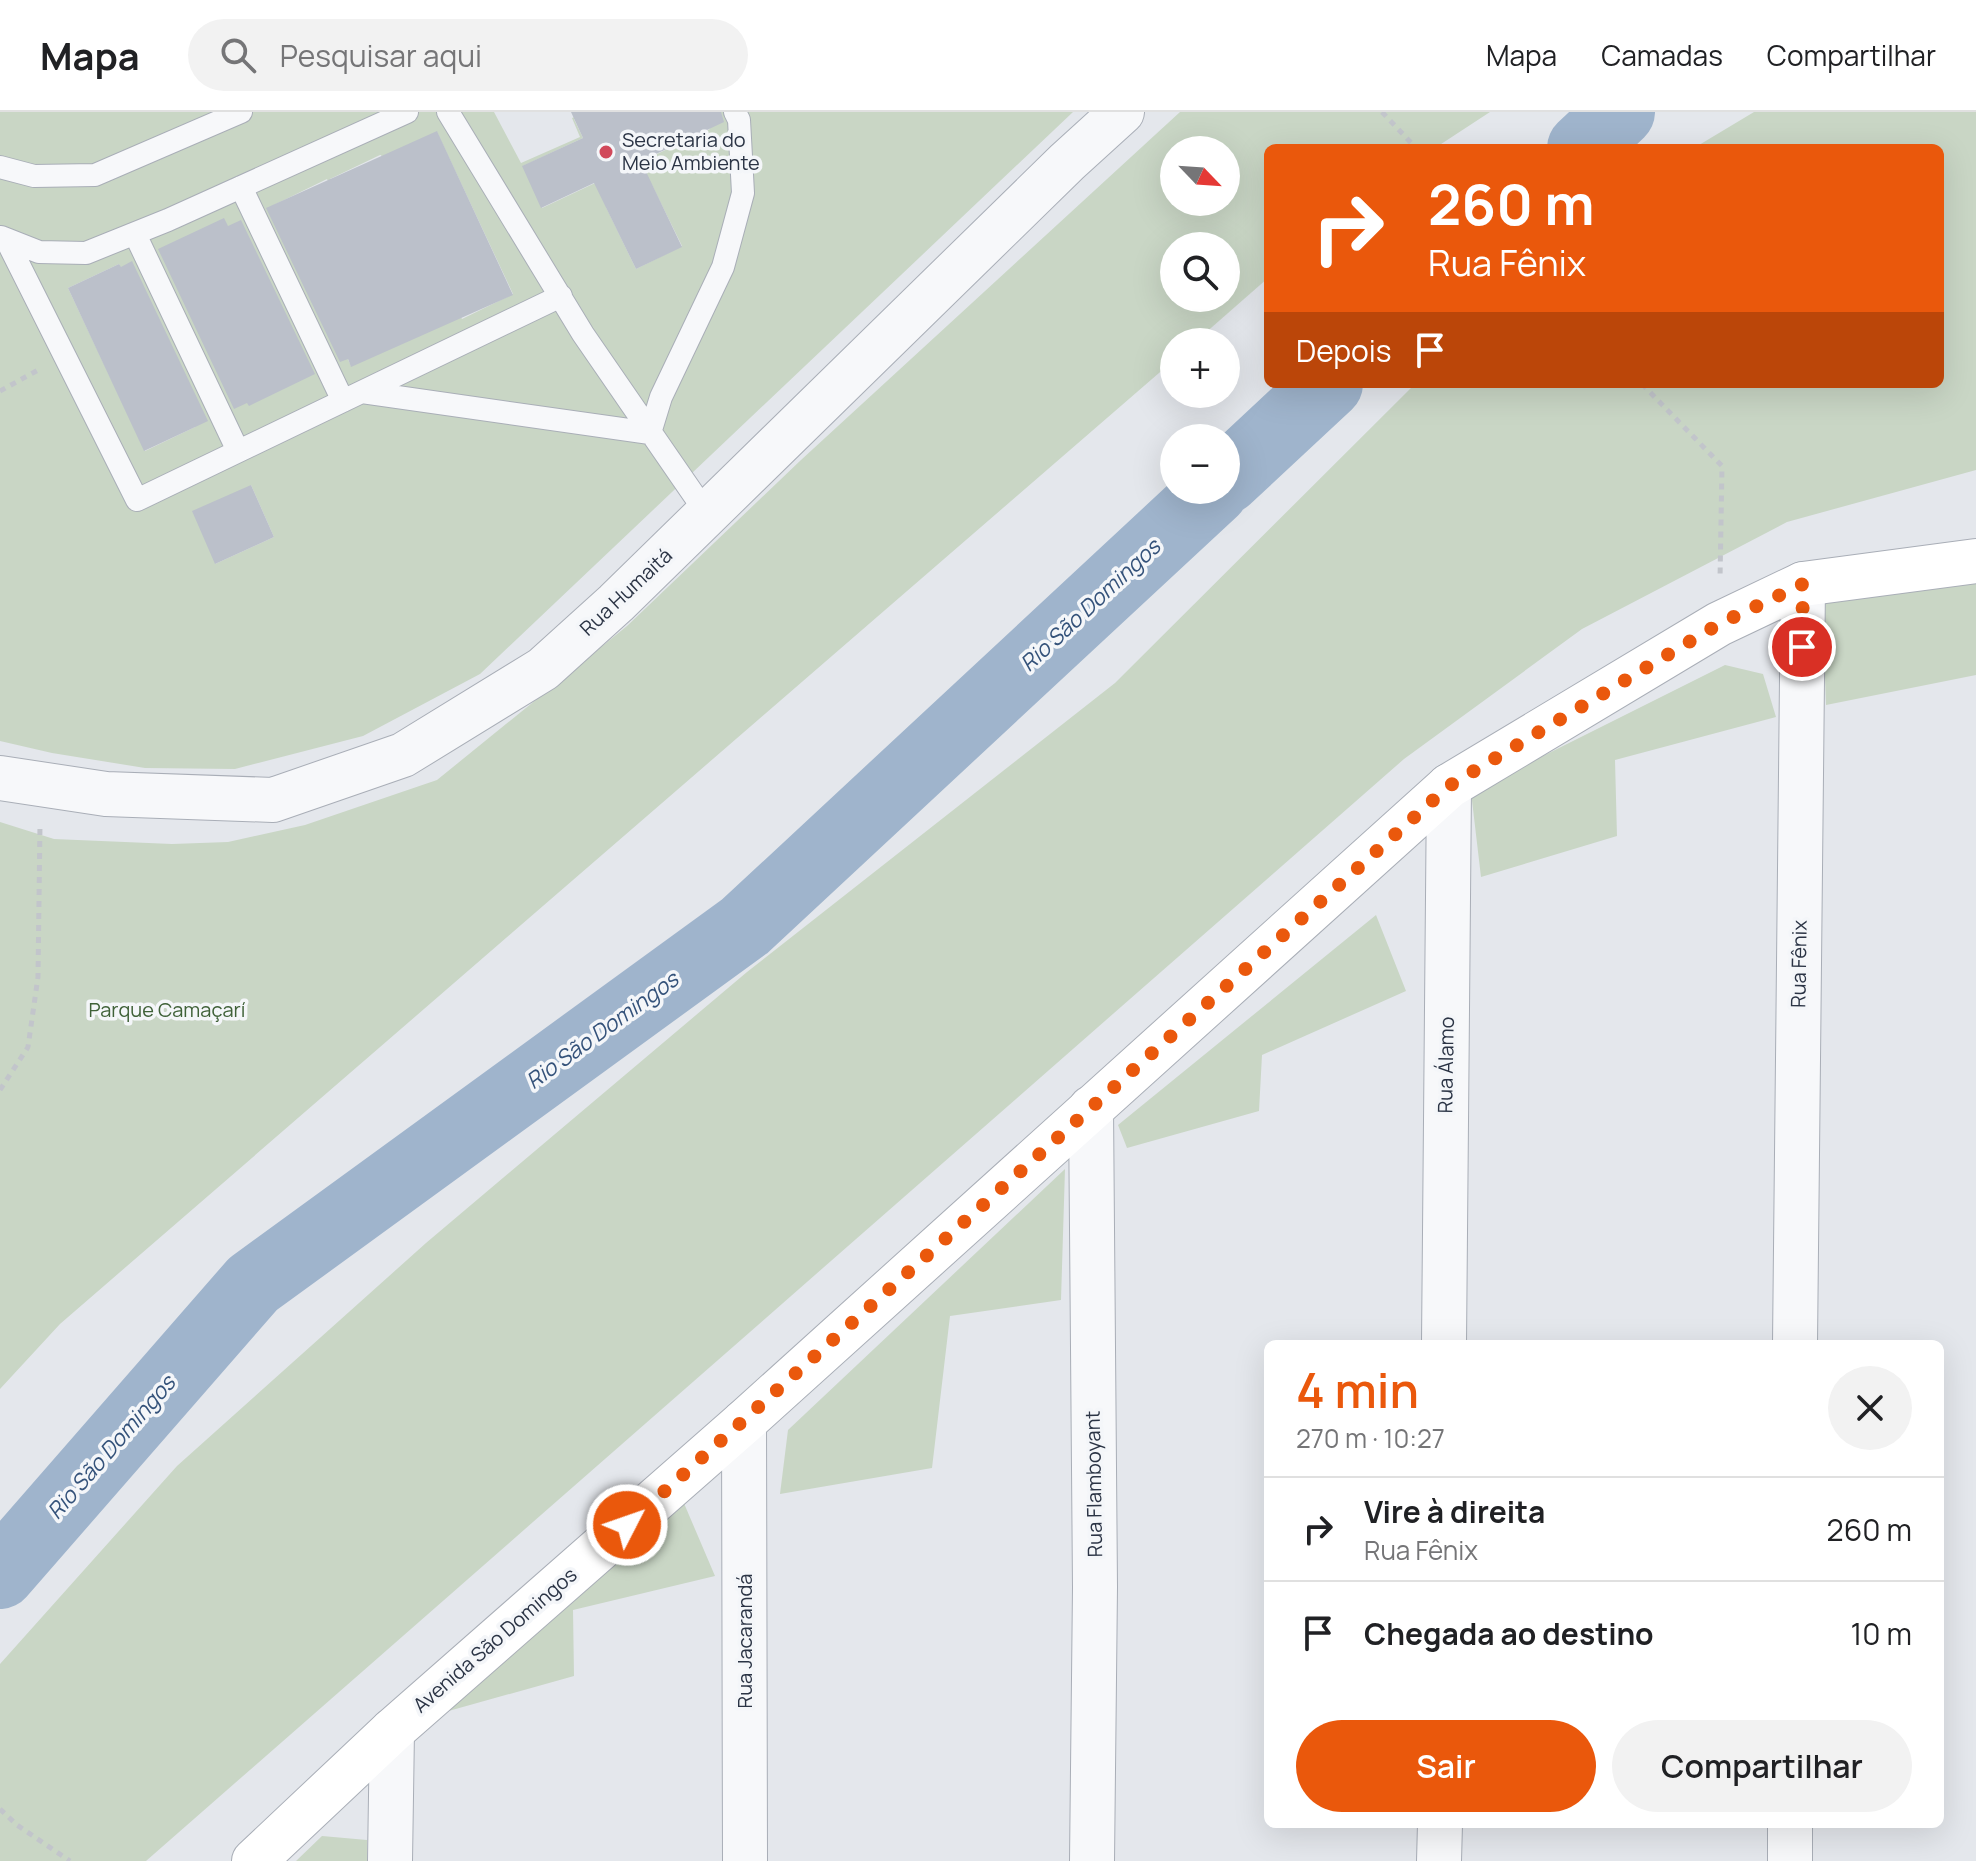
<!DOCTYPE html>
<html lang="pt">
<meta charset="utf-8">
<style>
body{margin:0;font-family:Manrope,sans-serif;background:#f2f2f2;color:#202124;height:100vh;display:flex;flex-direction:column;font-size:30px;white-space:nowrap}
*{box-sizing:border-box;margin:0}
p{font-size:26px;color:#757577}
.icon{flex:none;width:44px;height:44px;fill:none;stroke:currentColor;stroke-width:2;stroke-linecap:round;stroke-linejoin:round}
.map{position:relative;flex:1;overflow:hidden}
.sheet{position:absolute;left:1264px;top:1228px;width:680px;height:488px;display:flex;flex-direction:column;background:#fff;border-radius:12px;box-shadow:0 8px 32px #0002}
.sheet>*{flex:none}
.top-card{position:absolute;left:1264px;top:32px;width:680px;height:244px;border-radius:12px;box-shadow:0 8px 32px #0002;background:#ea580c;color:#fff;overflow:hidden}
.needle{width:52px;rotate:115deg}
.buttons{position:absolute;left:1160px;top:24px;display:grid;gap:16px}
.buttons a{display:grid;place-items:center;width:80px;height:80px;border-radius:50%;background:#fff;box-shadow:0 8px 32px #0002;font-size:40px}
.pin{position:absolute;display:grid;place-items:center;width:68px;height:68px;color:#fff;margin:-34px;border:4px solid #fff;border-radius:50%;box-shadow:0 2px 8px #0007}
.me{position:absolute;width:88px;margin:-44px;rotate:49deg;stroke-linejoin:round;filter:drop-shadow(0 0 6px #0008)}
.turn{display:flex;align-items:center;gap:28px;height:168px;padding:0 32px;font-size:36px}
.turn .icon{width:104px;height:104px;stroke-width:2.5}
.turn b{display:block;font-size:56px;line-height:68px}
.then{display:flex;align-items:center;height:76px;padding:0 32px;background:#0003;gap:16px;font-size:30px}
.round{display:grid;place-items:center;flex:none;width:84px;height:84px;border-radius:42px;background:#f2f2f2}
.overview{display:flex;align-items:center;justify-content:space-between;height:136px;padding:0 32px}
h1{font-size:48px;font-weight:600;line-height:60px;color:#ea580c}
.cta{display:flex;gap:16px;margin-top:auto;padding:16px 32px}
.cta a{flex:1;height:92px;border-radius:48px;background:#ea580c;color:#fff;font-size:32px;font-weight:600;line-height:92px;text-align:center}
.cta a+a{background:#f2f2f2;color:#202124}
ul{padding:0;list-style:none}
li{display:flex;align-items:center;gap:24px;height:104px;padding:0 32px;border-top:2px solid #e0e0e0}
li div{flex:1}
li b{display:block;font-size:30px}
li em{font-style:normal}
header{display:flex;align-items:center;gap:48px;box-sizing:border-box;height:112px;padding:0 40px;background:#fff;border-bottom:2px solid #e0e0e0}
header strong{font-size:38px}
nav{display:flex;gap:44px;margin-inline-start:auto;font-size:28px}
.search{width:560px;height:72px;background:#f2f2f2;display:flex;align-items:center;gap:20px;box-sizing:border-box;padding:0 28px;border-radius:44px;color:#757577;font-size:30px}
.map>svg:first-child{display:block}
</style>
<header>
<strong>Mapa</strong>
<div class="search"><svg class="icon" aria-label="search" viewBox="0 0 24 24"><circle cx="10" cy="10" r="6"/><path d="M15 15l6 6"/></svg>Pesquisar aqui</div>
<nav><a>Mapa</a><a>Camadas</a><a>Compartilhar</a></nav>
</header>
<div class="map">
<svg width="1976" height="1749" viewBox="0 0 1976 1749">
<rect width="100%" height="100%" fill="#e4e7ec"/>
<path fill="#c9d6c5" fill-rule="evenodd" d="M0,0H494L521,51L580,25L572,6L589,0L574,7L583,26L523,54L542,96L710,17L703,0H1073L480,562L363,624L235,657L145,656L52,641L0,629ZM437,20L513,182L462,207L386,44ZM380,43H381L457,206L330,67ZM327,67L402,230L351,254L276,92ZM652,73L682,134L636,157L606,95ZM119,152L195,315L145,339L68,176ZM251,373L274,425L215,452Z
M1180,0H1490L1435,36H1268V166L1195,230H1174V248L60,1212L0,1277V710L54,727L172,732L228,730L305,713L437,668L627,514L801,348ZM1174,38H1226V90H1174ZM1174,134H1226V186H1174Z
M1754,0H1976V358L1787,410L1582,517L1404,647L146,1749H0V1552L177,1354L426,1131L747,860L1115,571L1415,272H1940V36H1694Z
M1976,463V563L1826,593L1822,485Z
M1725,553L1763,562L1776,605L1615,648L1617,724L1481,765L1471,680Z
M1376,803L1406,879L1262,943L1259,999L1127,1036L1118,1013Z
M1065,1057L1061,1188L950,1204L932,1356L780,1382L788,1318Z
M683,1389L715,1464L573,1498L574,1564L445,1600Z
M322,1724L367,1728V1749H296Z"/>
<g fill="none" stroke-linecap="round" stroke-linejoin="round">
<path stroke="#9fb4cc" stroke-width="70" d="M1582,36L1620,0
M1226,367L1328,272
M0,1462L253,1172L745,814L1214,378"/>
</g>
<path fill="#bbc0ca" d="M571,0H721L724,10L641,49L682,135L636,157L594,71L541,96L522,54L583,26Z
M437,19L513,183L351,255L348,247L340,250L266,96Z
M224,106L228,114L241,108L315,262L249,294L247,291L234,297L158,137Z
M132,149L208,309L144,339L68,176L119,152L121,155Z
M251,373L274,425L215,452L192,399Z"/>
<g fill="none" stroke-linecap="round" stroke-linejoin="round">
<defs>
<path id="lane" d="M448,0L583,222L707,402
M0,55L34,64L95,63L241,0
M241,75L343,289
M135,122L238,339
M1,125L39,140L86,141L168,108L407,0
M6,127L137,388L561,184
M362,280L650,321L661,285L723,155L743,81L739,8L735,0"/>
<path id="street" d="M0,666L106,682L273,688L403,643L543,557L616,491L1067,50L1122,0
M1091,996L1095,1475L1092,1749
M1444,1232L1449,674
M1795,1232L1803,472
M744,1310L745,1749
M390,1749L392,1619
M1439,1749L1440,1712
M1790,1749V1712"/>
<path id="secondary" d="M254,1749L392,1619L744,1310L1449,674L1719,512L1803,472L1976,449"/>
</defs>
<use href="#lane" stroke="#a9aeb7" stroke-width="24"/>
<use href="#street" stroke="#a9aeb7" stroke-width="46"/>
<use href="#secondary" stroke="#a9aeb7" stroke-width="46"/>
<path stroke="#c2c5cb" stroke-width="5" stroke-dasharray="6 6" stroke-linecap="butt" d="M1382,0L1416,36
M1642,272L1722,354L1720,467
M0,279L40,257
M0,978L28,935L38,865L40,712
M0,1697L17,1713L70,1749"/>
<use href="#lane" stroke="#f7f8fa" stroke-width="22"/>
<use href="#street" stroke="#f7f8fa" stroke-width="44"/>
<use href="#secondary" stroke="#fff" stroke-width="44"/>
</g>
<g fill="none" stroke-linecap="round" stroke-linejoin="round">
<path stroke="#ea580c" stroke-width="14" stroke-dasharray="0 25.2" d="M627,1413L1449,674L1719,512L1803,472L1802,535"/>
</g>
<circle fill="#d1495b" stroke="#f4f6f9" stroke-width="3" cx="606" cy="40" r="8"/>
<g text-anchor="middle" stroke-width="7" stroke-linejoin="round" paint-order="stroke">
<g font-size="20" fill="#2b3445" stroke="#f4f6f9" text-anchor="start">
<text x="622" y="35">Secretaria do<tspan x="622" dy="23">Meio Ambiente</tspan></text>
</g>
<g font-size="20" fill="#2b3445" stroke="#f4f6f9">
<text transform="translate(626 480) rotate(-43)" y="7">Rua Humaitá</text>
<text transform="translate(1799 852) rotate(-89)" y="7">Rua Fênix</text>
<text transform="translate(1446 953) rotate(-89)" y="7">Rua Álamo</text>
<text transform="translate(1094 1372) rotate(-91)" y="7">Rua Flamboyant</text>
<text transform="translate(495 1528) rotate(-41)" y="7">Avenida São Domingos</text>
<text transform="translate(745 1529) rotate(-90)" y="7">Rua Jacarandá</text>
</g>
<g font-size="20" fill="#3f6138" stroke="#f4f6f9">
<text x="167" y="905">Parque Camaçarí</text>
</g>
<g font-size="22" font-style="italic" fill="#34527a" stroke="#f4f6f9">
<text transform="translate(1090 493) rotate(-43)" y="8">Rio São Domingos</text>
<text transform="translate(602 918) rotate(-36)" y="8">Rio São Domingos</text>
<text transform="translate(111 1335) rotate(-49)" y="8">Rio São Domingos</text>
</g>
</g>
</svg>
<div class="buttons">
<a><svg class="needle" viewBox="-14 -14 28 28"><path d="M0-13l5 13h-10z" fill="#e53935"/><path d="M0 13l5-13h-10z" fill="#757577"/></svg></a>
<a><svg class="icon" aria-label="search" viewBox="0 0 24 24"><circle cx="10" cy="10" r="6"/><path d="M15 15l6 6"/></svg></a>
<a>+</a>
<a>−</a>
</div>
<div class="pin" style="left:1802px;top:535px;background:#d93025"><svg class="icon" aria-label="arrive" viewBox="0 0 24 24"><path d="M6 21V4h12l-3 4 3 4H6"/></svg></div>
<svg class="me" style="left:627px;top:1413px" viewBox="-20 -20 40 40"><circle r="17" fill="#ea580c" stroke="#fff" stroke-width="3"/><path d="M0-11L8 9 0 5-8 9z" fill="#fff"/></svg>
<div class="top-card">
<div class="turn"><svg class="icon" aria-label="right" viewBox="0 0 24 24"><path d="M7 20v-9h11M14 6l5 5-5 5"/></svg><div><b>260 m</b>Rua Fênix</div></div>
<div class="then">Depois<svg class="icon" aria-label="arrive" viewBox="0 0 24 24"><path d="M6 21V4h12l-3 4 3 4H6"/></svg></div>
</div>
<section class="sheet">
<div class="overview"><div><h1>4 min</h1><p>270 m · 10:27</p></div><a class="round"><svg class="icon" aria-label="close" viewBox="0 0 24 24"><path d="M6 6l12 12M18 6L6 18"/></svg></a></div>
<ul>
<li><svg class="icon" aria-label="right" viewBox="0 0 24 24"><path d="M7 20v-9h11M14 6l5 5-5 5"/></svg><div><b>Vire à direita</b><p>Rua Fênix</p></div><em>260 m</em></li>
<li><svg class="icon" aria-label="arrive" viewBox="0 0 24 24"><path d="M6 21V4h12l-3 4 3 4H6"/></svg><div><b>Chegada ao destino</b></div><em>10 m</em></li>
</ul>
<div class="cta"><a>Sair</a><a>Compartilhar</a></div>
</section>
</div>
